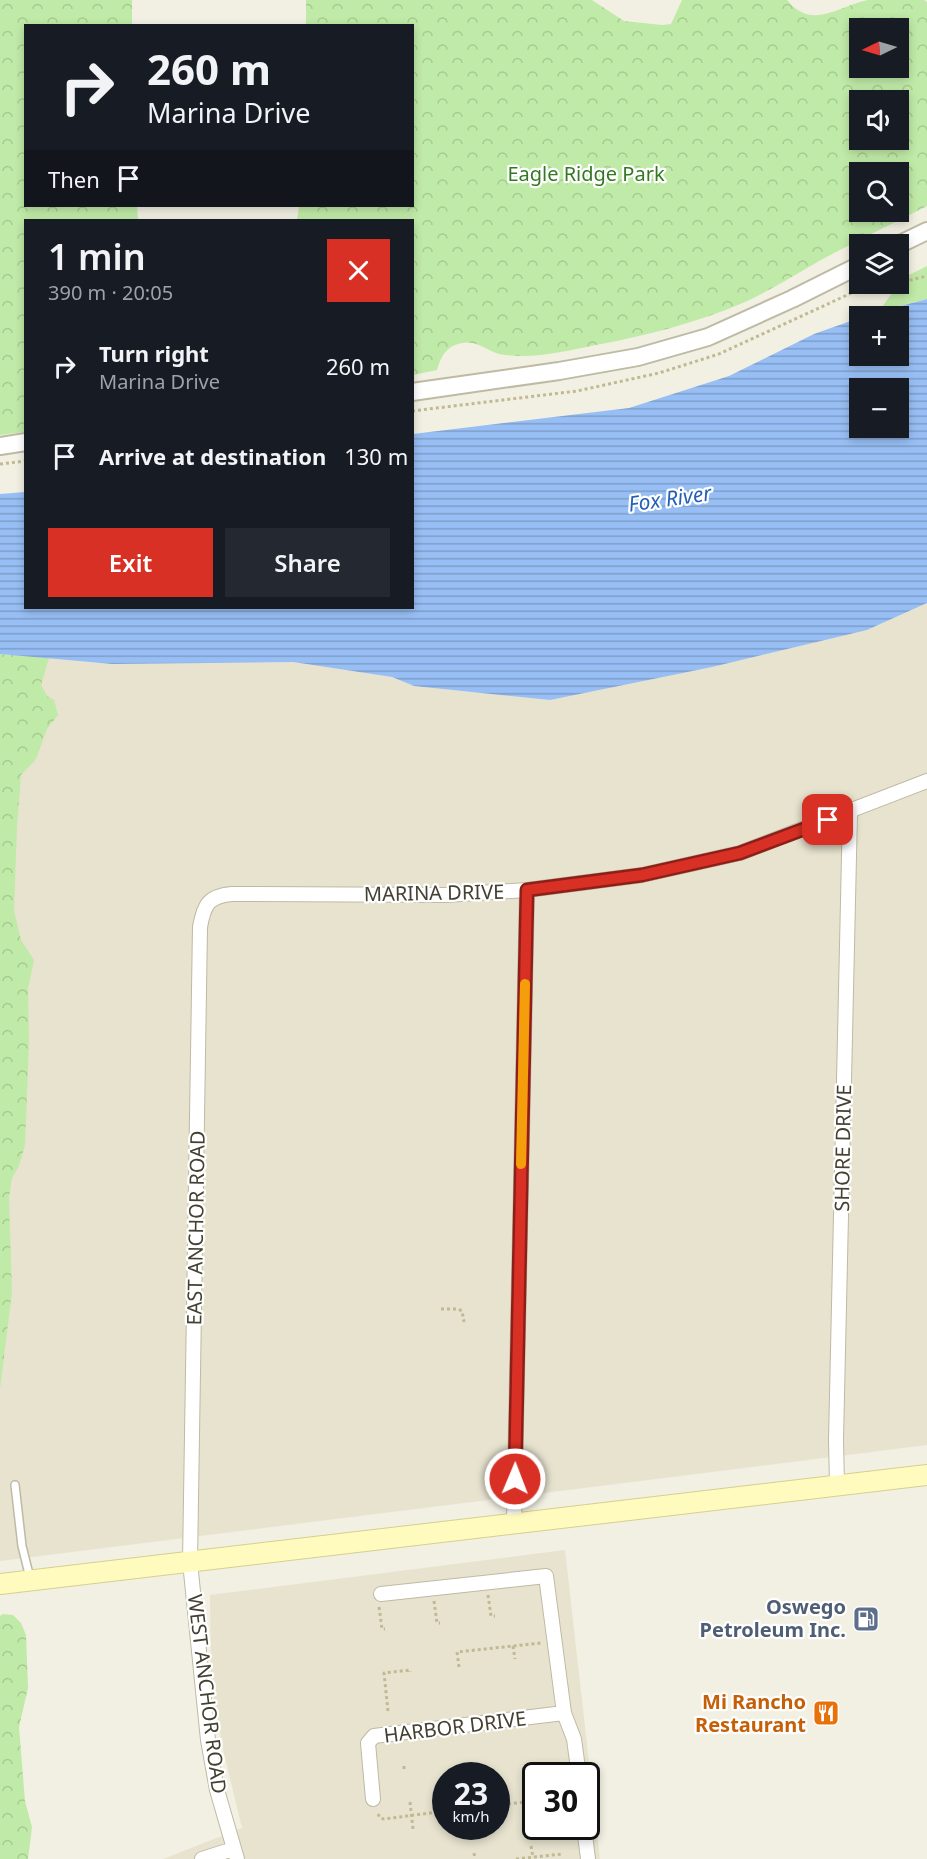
<!DOCTYPE html>
<meta charset="utf-8">
<style>
body{margin:0;font-family:"Noto Sans",sans-serif;background:#242831;color:#f1f3f6;height:100vh;display:flex;flex-direction:column;font-size:22px;white-space:nowrap}
*{box-sizing:border-box;margin:0}
p{font-size:20px;color:#9ea1a6}
.icon{flex:none;width:33px;height:33px;fill:none;stroke:currentColor;stroke-width:2;stroke-linecap:round;stroke-linejoin:round}
.map{position:relative;flex:1;overflow:hidden}
.side{position:absolute;left:24px;top:219px;width:390px;height:390px;display:flex;flex-direction:column;background:#171b24;border-radius:0px;box-shadow:0 3px 9px #0003}
.side>*{flex:none}
.banner{position:absolute;left:24px;top:24px;width:390px;height:183px;border-radius:0px;box-shadow:0 3px 9px #0003;background:#171b24;color:#f1f3f6;overflow:hidden}
.needle{width:39px;rotate:265deg}
.fabs{position:absolute;left:849px;top:18px;display:grid;gap:12px}
.fabs a{display:grid;place-items:center;width:60px;height:60px;border-radius:0px;background:#171b24;box-shadow:0 3px 9px #0003;font-size:30px}
.speed{position:absolute;left:432px;top:1762px;display:flex;gap:12px;font-size:30px;font-weight:700;text-align:center}
.speed>*{display:grid;place-content:center;width:78px;height:78px;border-radius:50%;background:#171b24;box-shadow:0 3px 9px #0003;line-height:1}
.speed small{font-size:15px;font-weight:400}
.speed .limit{border:3px solid #111;border-radius:9px;background:#fff;color:#111}
.pin{position:absolute;display:grid;place-items:center;width:51px;height:51px;color:#fff;margin:-26px;border-radius:12px;box-shadow:0 3px 9px #0006}
.me{position:absolute;width:66px;margin:-33px;rotate:1deg;stroke-linejoin:round;filter:drop-shadow(0 0 4px #0008)}
.turn{display:flex;align-items:center;gap:21px;height:126px;padding:0 24px;font-size:27px}
.turn .icon{width:78px;height:78px;stroke-width:2.5}
.turn b{display:block;font-size:42px;line-height:51px}
.then{display:flex;align-items:center;height:57px;padding:0 24px;background:#0003;gap:12px;font-size:22px}
.round{display:grid;place-items:center;flex:none;width:63px;height:63px;border-radius:0px;background:#242831}
.overview{display:flex;align-items:center;justify-content:space-between;height:102px;padding:0 24px}
h1{font-size:36px;font-weight:600;line-height:45px}
.primary-button{display:flex;gap:12px;margin-top:auto;padding:12px 24px}
.primary-button a{flex:1;height:69px;border-radius:0px;background:#d93025;color:#fff;font-size:24px;font-weight:600;line-height:69px;text-align:center}
.primary-button a+a{background:#242831;color:#f1f3f6}
ul{padding:0;list-style:none}
li{display:flex;align-items:center;gap:18px;height:90px;padding:0 24px}
li div{flex:1}
li b{display:block;font-size:22px}
li em{font-style:normal}
.map>svg:first-child{display:block}
</style>
<div class="map">
<svg width="927" height="1859" viewBox="0 0 927 1859">
<defs>
<pattern id="forest-crowns" width="20" height="18" patternUnits="userSpaceOnUse" patternTransform="scale(1.5)"><rect width="20" height="18" fill="#c0eaa7"/><path d="M2 6a3 3 0 1 1 6 0M12 15a3 3 0 1 1 6 0" fill="none" stroke="#a6ca90"/></pattern>
<pattern id="water-rules" width="6" height="5" patternUnits="userSpaceOnUse" patternTransform="scale(1.5)"><rect width="6" height="5" fill="#98bff5"/><path d="M0 2.5h6" fill="none" stroke="#7e9dc7"/></pattern>
</defs>
<rect width="100%" height="100%" fill="#f2f0e2"/>
<path fill="#e7e3cf" fill-rule="evenodd" d="M927,603V1445L0,1561V654L112,664L293,662L392,677L414,686L550,700L867,630Z
M565,1550L600,1859H163L242,1828L223,1749L211,1682L210,1595ZM446,1776H496V1827H446ZM536,1776H586V1827H536Z"/>
<path fill="#c0eaa7" d="M927,266V299L879,311L903,278Z"/>
<path fill="url(#forest-crowns)" fill-rule="evenodd" d="M0,0H132V25L26,26V206H137L138,220H26L25,432L0,435Z
M306,0H592L624,21L662,25L671,24L682,0H787C812,31 838,6 868,0C885,0 906,0 924,0L927,2V206C892,224 856,241 821,260C796,274 771,290 745,302C699,322 645,336 596,345C566,351 536,359 505,355C489,354 479,340 463,343C447,345 441,356 437,370L413,375L412,220H297L299,206H412V26L306,25ZM860,28H898V68H860ZM860,100H898V140H860ZM860,172H898V212H860Z
M0,654L49,658L41,685L47,696L54,700L58,715L47,729L36,759L21,775L17,826L14,911L21,940L34,960L28,989L29,1043L25,1145L19,1166L12,1178L9,1198L12,1292L0,1389Z
M3,1614L13,1615L21,1623L26,1635L28,1688L19,1727L25,1801L32,1827L28,1859H0V1616Z"/>
<path fill="url(#water-rules)" fill-rule="evenodd" d="M927,299V603L867,630L712,667L550,700L414,686L392,677L293,662L112,664L0,654V494L25,492L26,608H412L413,434L629,408L729,376L814,334L859,318L860,356H898V316H863ZM898,388V428H860V388Z"/>
<g fill="none" stroke-linecap="round" stroke-linejoin="round">
<defs>
<path id="service" d="M15,1485L22,1546L30,1578"/>
<path id="minor" d="M837,1485L836,1440L850,811
M514,1524L527,890
M381,1594L546,1576L564,1713
M373,1799L368,1743L374,1736L564,1713L574,1739L579,1776
M584,1827L588,1859
M202,1859L233,1849
M237,1859L217,1790L208,1740L190,1562L200,927C204,905 208,896 232,894L445,895L527,890L642,875L740,853L927,781"/>
<path id="tertiary" d="M898,245L927,231
M412,392L559,371L638,357L708,337L792,299L860,265
M0,446L26,442"/>
<path id="secondary" d="M0,1584L927,1475"/>
</defs>
<use href="#service" stroke="#bebaa4" stroke-width="10"/>
<use href="#minor" stroke="#bebaa4" stroke-width="16"/>
<use href="#tertiary" stroke="#bebaa4" stroke-width="20"/>
<use href="#secondary" stroke="#d5d08e" stroke-width="22"/>
<path stroke="#c1b994" stroke-width="3" stroke-dasharray="3 3" stroke-linecap="butt" d="M898,283L927,276
M412,411L577,391L659,373L719,354L858,290L896,284
M0,464L26,461
M441,1309H458L462,1311L464,1322
M488,1595L491,1616H495
M434,1601L437,1623H440
M379,1607L382,1629H385
M513,1646L515,1659
M459,1667L457,1652L541,1643
M388,1711L384,1673L410,1670V1672
M404,1766V1771
M524,1789L525,1802
M410,1802L413,1829
M524,1802L526,1815
M496,1805L536,1801
M378,1814L380,1818L384,1819L446,1811
M531,1846L533,1857
M474,1853L475,1859
M516,1859L562,1854"/>
<use href="#service" stroke="#fff" stroke-width="7"/>
<use href="#minor" stroke="#fff" stroke-width="14"/>
<use href="#tertiary" stroke="#fff" stroke-width="16"/>
<use href="#secondary" stroke="#fffbbf" stroke-width="20"/>
</g>
<g fill="none" stroke-linecap="round" stroke-linejoin="round">
<defs>
<path id="route" d="M515,1479L527,890L642,875L740,853L828,820"/>
</defs>
<use href="#route" stroke="#8d1f18" stroke-width="15"/>
<use href="#route" stroke="#d93025" stroke-width="10"/>
<path stroke="#f59e0b" stroke-width="10" d="M521,1164L525,984"/>
</g>
<defs>
<symbol id="fuel-square" viewBox="-11 -11 22 22"><rect x="-9" y="-9" width="18" height="18" rx="4" fill="#5c6f8a" stroke="#fff"/><path d="M-5.5-6h7V0h2V4h1.3V-2.5L3-4.5l.8-.8L6-3V5H2.5V1h-1V6h-7ZM-4.2-4.7v3.2H.2V-4.7Z" fill="#fff"/></symbol>
<symbol id="restaurant-square" viewBox="-11 -11 22 22"><rect x="-9" y="-9" width="18" height="18" rx="4" fill="#e8710a" stroke="#fff"/><path d="M-5-6h1v4h1v-4h1v4h1v-4h1v5L-1.5 .5V6h-2V.5L-5-1ZM5-6V6H3V1.5H1.5Q1.5-4 5-6Z" fill="#fff"/></symbol>
</defs>
<g fill-rule="evenodd">
<use href="#fuel-square" x="851" y="1604" width="30" height="30"/>
<use href="#restaurant-square" x="811" y="1698" width="30" height="30"/>
</g>
<g text-anchor="middle" stroke-width="4.5" stroke-linejoin="round" paint-order="stroke">
<g font-size="20" fill="#347922" stroke="#fff">
<text x="586" y="181">Eagle Ridge Park</text>
</g>
<g font-size="20" fill="#444032" stroke="#fff">
<text transform="translate(434 893) rotate(-1)" y="7">MARINA DRIVE</text>
<text transform="translate(843 1148) rotate(-89)" y="7">SHORE DRIVE</text>
<text transform="translate(196 1228) rotate(-89)" y="7">EAST ANCHOR ROAD</text>
<text transform="translate(207 1694) rotate(83)" y="7">WEST ANCHOR ROAD</text>
<text transform="translate(455 1727) rotate(-7)" y="7">HARBOR DRIVE</text>
</g>
<g font-size="20" font-weight="bold" fill="#4e5e75" stroke="#fff" text-anchor="end">
<text x="846" y="1614">Oswego<tspan x="846" dy="23">Petroleum Inc.</tspan></text>
</g>
<g font-size="20" font-weight="bold" fill="#c56008" stroke="#fff" text-anchor="end">
<text x="806" y="1709">Mi Rancho<tspan x="806" dy="23">Restaurant</tspan></text>
</g>
<g font-size="21" font-style="italic" fill="#2560b6" stroke="#fff">
<text transform="translate(670 499) rotate(-8)" y="7">Fox River</text>
</g>
</g>
</svg>
<div class="fabs">
<a><svg class="needle" viewBox="-14 -14 28 28"><path d="M0-13l5 13h-10z" fill="#e53935"/><path d="M0 13l5-13h-10z" fill="#9ea1a6"/></svg></a>
<a><svg class="icon" aria-label="sound" viewBox="0 0 24 24"><path d="M4 9h4l5-4v14l-5-4H4zM17 9q2 3 0 6"/></svg></a>
<a><svg class="icon" aria-label="search" viewBox="0 0 24 24"><circle cx="10" cy="10" r="6"/><path d="M15 15l6 6"/></svg></a>
<a><svg class="icon" aria-label="layers" viewBox="0 0 24 24"><path d="M12 4l9 5-9 5-9-5zM3 14l9 5 9-5"/></svg></a>
<a>+</a>
<a>−</a>
</div>
<div class="speed"><div>23<small>km/h</small></div><div class="limit">30</div></div>
<div class="pin" style="left:828px;top:820px;background:#d93025"><svg class="icon" aria-label="arrive" viewBox="0 0 24 24"><path d="M6 21V4h12l-3 4 3 4H6"/></svg></div>
<svg class="me" style="left:515px;top:1479px" viewBox="-20 -20 40 40"><circle r="17" fill="#d93025" stroke="#fff" stroke-width="3"/><path d="M0-11L8 9 0 5-8 9z" fill="#fff"/></svg>
<div class="banner">
<div class="turn"><svg class="icon" aria-label="right" viewBox="0 0 24 24"><path d="M7 20v-9h11M14 6l5 5-5 5"/></svg><div><b>260 m</b>Marina Drive</div></div>
<div class="then">Then<svg class="icon" aria-label="arrive" viewBox="0 0 24 24"><path d="M6 21V4h12l-3 4 3 4H6"/></svg></div>
</div>
<section class="side">
<div class="overview"><div><h1>1 min</h1><p>390 m · 20:05</p></div><a class="round" style="background:#d93025;color:#fff"><svg class="icon" aria-label="close" viewBox="0 0 24 24"><path d="M6 6l12 12M18 6L6 18"/></svg></a></div>
<ul>
<li><svg class="icon" aria-label="right" viewBox="0 0 24 24"><path d="M7 20v-9h11M14 6l5 5-5 5"/></svg><div><b>Turn right</b><p>Marina Drive</p></div><em>260 m</em></li>
<li><svg class="icon" aria-label="arrive" viewBox="0 0 24 24"><path d="M6 21V4h12l-3 4 3 4H6"/></svg><div><b>Arrive at destination</b></div><em>130 m</em></li>
</ul>
<div class="primary-button"><a>Exit</a><a>Share</a></div>
</section>
</div>
